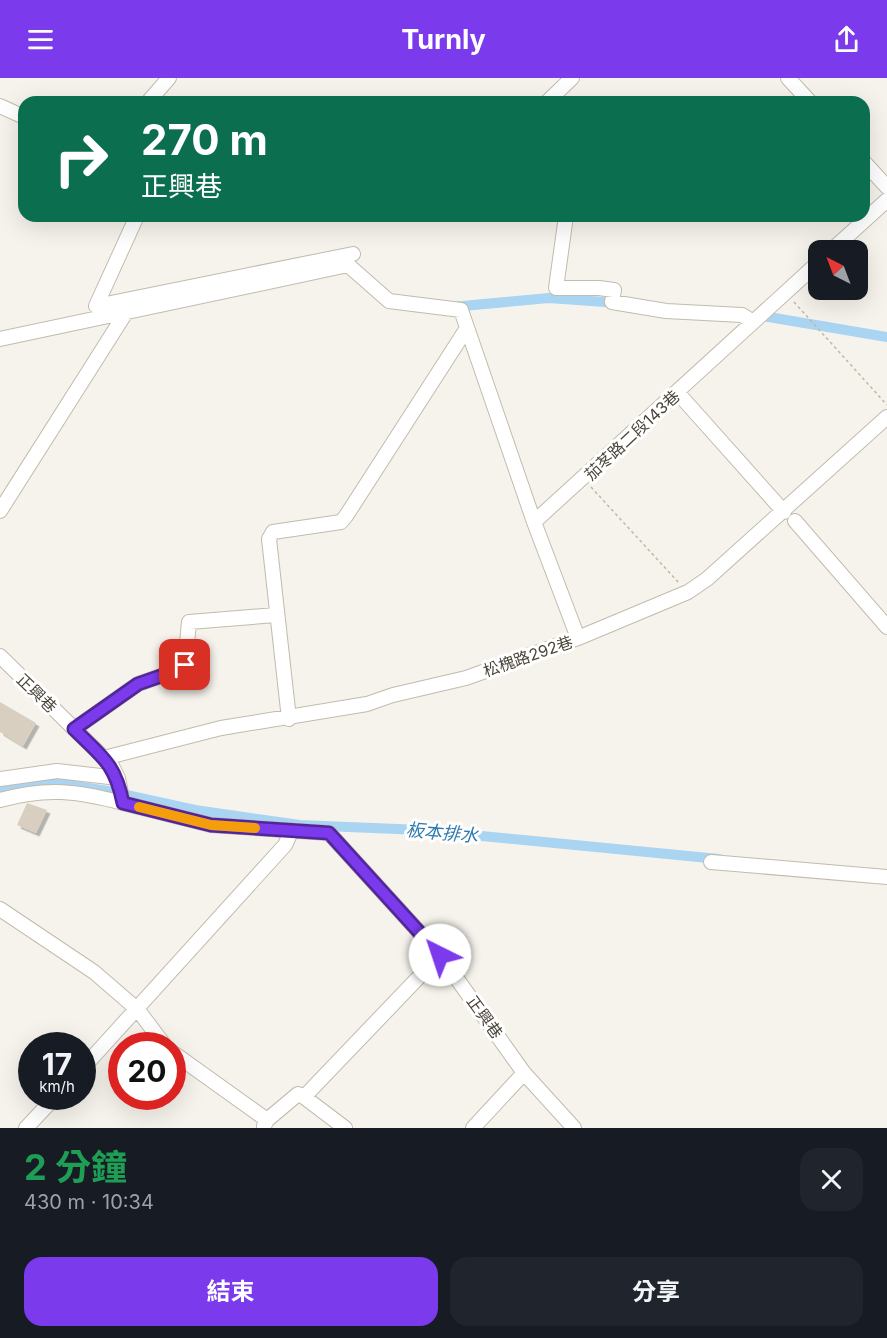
<!DOCTYPE html>
<html lang="zh-TW">
<meta charset="utf-8">
<style>
body{margin:0;font-family:Inter,"Noto Sans TC",sans-serif;background:#20242c;color:#f1f3f6;height:100vh;display:flex;flex-direction:column;font-size:22px;white-space:nowrap}
*{box-sizing:border-box;margin:0}
p{font-size:20px;color:#9ea1a6}
.icon{flex:none;width:33px;height:33px;fill:none;stroke:currentColor;stroke-width:2;stroke-linecap:round;stroke-linejoin:round}
.map{position:relative;height:1050px;overflow:hidden}
.drawer{display:flex;flex-direction:column;background:#171b24;flex:1}
.drawer>*{flex:none}
.guide{position:absolute;left:18px;top:18px;width:852px;height:126px;border-radius:18px;box-shadow:0 6px 24px #0002;background:#0b6e4f;color:#fff;overflow:hidden}
.needle{width:39px;rotate:318deg}
.controls{position:absolute;left:808px;top:162px;display:grid;gap:12px}
.controls a{display:grid;place-items:center;width:60px;height:60px;border-radius:12px;background:#171b24;box-shadow:0 6px 24px #0002;font-size:30px}
.speed{position:absolute;left:18px;top:954px;display:flex;gap:12px;font-size:30px;font-weight:700;text-align:center}
.speed>*{display:grid;place-content:center;width:78px;height:78px;border-radius:50%;background:#171b24;box-shadow:0 6px 24px #0002;line-height:1}
.speed small{font-size:15px;font-weight:400}
.speed .limit{border:9px solid #d22;background:#fff;color:#111}
.pin{position:absolute;display:grid;place-items:center;width:51px;height:51px;color:#fff;margin:-26px;border-radius:12px;box-shadow:0 3px 9px #0006}
.me{position:absolute;width:66px;margin:-33px;rotate:319deg;stroke-linejoin:round;filter:drop-shadow(0 0 4px #0008)}
.turn{display:flex;align-items:center;gap:21px;height:126px;padding:0 24px;font-size:27px}
.turn .icon{width:78px;height:78px;stroke-width:2.5}
.turn b{display:block;font-size:42px;line-height:51px}
.round{display:grid;place-items:center;flex:none;width:63px;height:63px;border-radius:18px;background:#20242c}
.overview{display:flex;align-items:center;justify-content:space-between;height:102px;padding:0 24px}
h1{font-size:36px;font-weight:700;line-height:45px;color:#1e9e55}
.primary-button{display:flex;gap:12px;margin-top:auto;padding:12px 24px}
.primary-button a{flex:1;height:69px;border-radius:18px;background:#7c3aed;color:#fff;font-size:24px;font-weight:700;line-height:69px;text-align:center}
.primary-button a+a{background:#20242c;color:#f1f3f6}
header{display:flex;justify-content:space-between;align-items:center;height:78px;padding:0 24px;background:#7c3aed;color:#fff;font-size:27px;font-weight:700}
.map>svg:first-child{display:block}
</style>
<header><svg class="icon" aria-label="menu" viewBox="0 0 24 24"><path d="M4 6h16M4 12h16M4 18h16"/></svg>Turnly<svg class="icon" aria-label="share" viewBox="0 0 24 24"><path d="M12 15V3M7 8l5-5 5 5M5 13v7h14v-7"/></svg></header>
<div class="map">
<svg width="887" height="1050" viewBox="0 0 887 1050">
<defs>
<filter id="shadow"><feDropShadow dx="3.5" dy="3.5" stdDeviation="0" flood-color="#0004"/></filter>
</defs>
<rect width="100%" height="100%" fill="#f6f3ec"/>
<g fill="none" stroke-linecap="round" stroke-linejoin="round">
<path stroke="#a9d4f2" stroke-width="10" d="M452,229L549,220L619,225
M757,237L887,259
M0,712L50,704L108,713L195,732L300,747L421,752L719,781"/>
</g>
<path fill="#d8cfc1" filter="url(#shadow)" d="M0,624L36,645L23,668L0,654Z
M27,725L47,732L36,755L17,747Z"/>
<g fill="none" stroke-linecap="round" stroke-linejoin="round">
<defs>
<path id="minor" d="M788,0L810,24
M148,24L169,0
M547,24L572,0
M0,28L24,39
M864,84L887,109
M137,138L96,228L353,176
M566,138L556,210H599L614,212L612,224L666,233L742,237L753,244
M832,172L887,122
M0,261L348,187L389,223L461,232L534,444
M677,314L784,434
M0,433L125,236L124,232
M795,443L887,549
M578,560L534,444L819,184
M0,578L112,688L118,700L123,725L211,747L329,755L440,877L524,995L574,1050
M289,641L269,461L273,454L341,444L346,438L467,250
M74,651L138,606L178,592L185,587L189,544L276,537
M104,680L221,650L367,626L393,617L466,600L578,560L688,514L707,501L887,339
M0,701L57,693L118,700
M0,722C47,709 77,713 123,725
M711,784L887,799
M0,831L94,894L138,932L165,968
M172,974L267,1042L264,1048
M82,991L285,767L292,752
M304,1019L345,1050
M267,1042L298,1016L304,1019L440,877
M26,1050L56,1018
M473,1050L524,995"/>
</defs>
<use href="#minor" stroke="#c2bbae" stroke-width="16"/>
<path stroke="#c4b79f" stroke-width="1.5" stroke-dasharray="3 3" stroke-linecap="butt" d="M794,224L887,327
M591,409L679,505"/>
<use href="#minor" stroke="#fff" stroke-width="14"/>
</g>
<g fill="none" stroke-linecap="round" stroke-linejoin="round">
<defs>
<path id="route" d="M185,587L178,592L138,606L74,651C102,679 115,685 123,725L211,747L329,755L440,877"/>
</defs>
<use href="#route" stroke="#51269a" stroke-width="15"/>
<use href="#route" stroke="#7c3aed" stroke-width="10"/>
<path stroke="#f59e0b" stroke-width="10" d="M139,729L211,747L255,750"/>
</g>
<g text-anchor="middle" stroke-width="6" stroke-linejoin="round" paint-order="stroke">
<g font-size="16" fill="#4b4439" stroke="#fff">
<text transform="translate(632 357) rotate(-43)" y="6">茄苳路二段143巷</text>
<text transform="translate(528 578) rotate(-19)" y="6">松槐路292巷</text>
<text transform="translate(37 615) rotate(44)" y="6">正興巷</text>
<text transform="translate(485 939) rotate(54)" y="6">正興巷</text>
</g>
<g font-size="18" font-style="italic" fill="#2e7ab2" stroke="#fff">
<text transform="translate(442 755) rotate(5)" y="6">板本排水</text>
</g>
</g>
</svg>
<div class="controls">
<a><svg class="needle" viewBox="-14 -14 28 28"><path d="M0-13l5 13h-10z" fill="#e53935"/><path d="M0 13l5-13h-10z" fill="#9ea1a6"/></svg></a>
</div>
<div class="speed"><div>17<small>km/h</small></div><div class="limit">20</div></div>
<div class="pin" style="left:185px;top:587px;background:#d93025"><svg class="icon" aria-label="arrive" viewBox="0 0 24 24"><path d="M6 21V4h12l-3 4 3 4H6"/></svg></div>
<svg class="me" style="left:440px;top:877px" viewBox="-20 -20 40 40"><circle r="19" fill="#fff"/><path d="M0-13L10 11 0 6-10 11z" fill="#7c3aed"/></svg>
<div class="guide">
<div class="turn"><svg class="icon" aria-label="right" viewBox="0 0 24 24"><path d="M7 20v-9h11M14 6l5 5-5 5"/></svg><div><b>270 m</b>正興巷</div></div>
</div>
</div>
<section class="drawer">
<div class="overview"><div><h1>2 分鐘</h1><p>430 m · 10:34</p></div><a class="round"><svg class="icon" aria-label="close" viewBox="0 0 24 24"><path d="M6 6l12 12M18 6L6 18"/></svg></a></div>
<div class="primary-button"><a>結束</a><a>分享</a></div>
</section>
